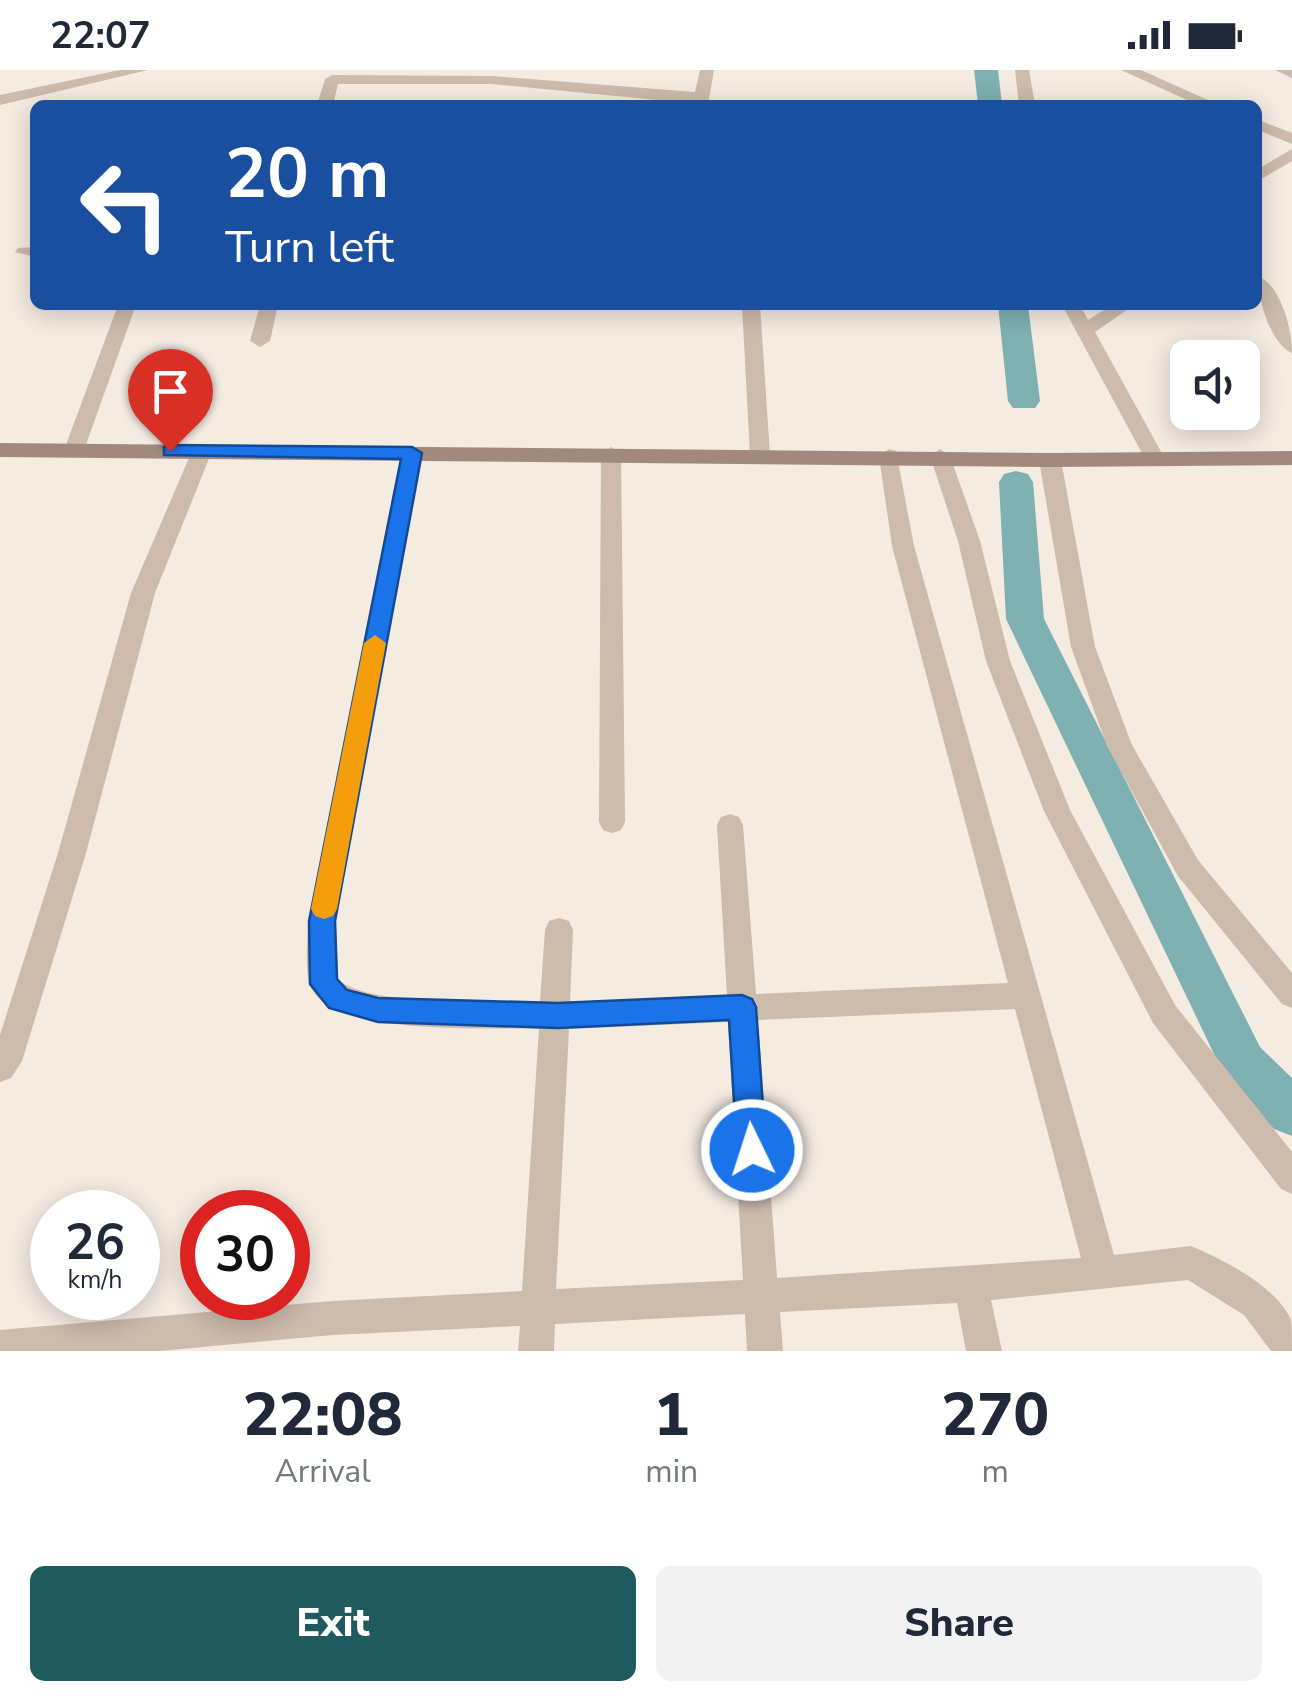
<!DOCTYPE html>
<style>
body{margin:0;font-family:"Nunito Sans",sans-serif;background:#f2f2f3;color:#1f2937;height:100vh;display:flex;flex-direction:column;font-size:38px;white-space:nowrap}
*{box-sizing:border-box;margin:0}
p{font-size:32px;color:#747a83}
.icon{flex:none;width:55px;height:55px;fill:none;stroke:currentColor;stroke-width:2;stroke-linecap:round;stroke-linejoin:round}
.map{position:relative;height:1281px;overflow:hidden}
.sheet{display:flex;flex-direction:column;background:#fff;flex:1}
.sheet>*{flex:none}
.banner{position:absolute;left:30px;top:30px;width:1232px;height:210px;border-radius:15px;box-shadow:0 5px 25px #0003;background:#1a4fa0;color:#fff;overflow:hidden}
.controls{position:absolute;left:1170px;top:270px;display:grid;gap:20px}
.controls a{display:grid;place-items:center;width:90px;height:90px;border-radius:15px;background:#fff;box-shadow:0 5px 25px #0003;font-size:50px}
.speed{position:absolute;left:30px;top:1120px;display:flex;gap:20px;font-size:50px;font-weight:700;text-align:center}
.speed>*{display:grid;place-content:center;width:130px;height:130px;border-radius:50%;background:#fff;box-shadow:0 5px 25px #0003;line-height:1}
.speed small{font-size:25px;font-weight:400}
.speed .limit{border:15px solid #d22;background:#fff;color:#111}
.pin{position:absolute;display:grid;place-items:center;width:85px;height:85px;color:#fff;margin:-102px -42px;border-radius:50% 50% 50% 0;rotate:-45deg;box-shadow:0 0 10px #0007}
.pin .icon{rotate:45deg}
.me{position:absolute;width:110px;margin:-55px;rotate:356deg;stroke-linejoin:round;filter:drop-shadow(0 0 8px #0008)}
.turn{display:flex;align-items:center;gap:35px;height:210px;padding:0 30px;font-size:45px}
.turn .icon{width:130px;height:130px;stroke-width:2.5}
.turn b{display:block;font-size:70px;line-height:85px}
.eta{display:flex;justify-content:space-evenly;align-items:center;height:170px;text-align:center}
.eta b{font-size:60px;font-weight:800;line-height:70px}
.action{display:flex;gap:20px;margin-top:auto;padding:20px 30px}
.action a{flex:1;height:115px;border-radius:15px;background:#1f5a5e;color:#fff;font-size:40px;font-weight:800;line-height:115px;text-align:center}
.action a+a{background:#f2f2f3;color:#1f2937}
.status{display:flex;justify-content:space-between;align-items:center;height:70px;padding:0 50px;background:#fff;direction:ltr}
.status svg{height:28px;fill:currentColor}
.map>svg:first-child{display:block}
</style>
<div class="status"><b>22:07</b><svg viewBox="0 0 49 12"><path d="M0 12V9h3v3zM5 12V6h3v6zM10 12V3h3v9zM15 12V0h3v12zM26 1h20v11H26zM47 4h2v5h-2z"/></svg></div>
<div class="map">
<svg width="1292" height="1281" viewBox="0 0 1292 1281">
<rect width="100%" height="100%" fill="#f4ebe1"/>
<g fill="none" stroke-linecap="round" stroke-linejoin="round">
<path fill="#7fb0b2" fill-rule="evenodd" d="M974,0H998L1002,35H978Z
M998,235H1028L1040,331L1035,338H1013L1008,331Z
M1016,401L1028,404L1033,412L1044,549L1260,977L1292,1008V1066L1274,1059L1226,1009L1006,549L999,412L1004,404Z"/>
<path fill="#cdbbac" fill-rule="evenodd" d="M120,0H148L0,35V25Z
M700,0H714L708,35L492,14H338L333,35H317L325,9L332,5L492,6L695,22Z
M1015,0H1029L1035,35H1019Z
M1121,0H1141L1219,35H1198Z
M1275,0H1292V8Z
M1258,50L1292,63V74L1258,60Z
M1292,79V91L1258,111V99Z
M35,177V187L15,182L18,178Z
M1258,206C1281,216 1292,259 1292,283C1270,273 1257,228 1258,206Z
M118,235H136L84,380L81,385H67L64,380Z
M260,235H278L270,271L260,277L250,271Z
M742,235H760L770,385L760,392L750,385Z
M1062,235H1080L1088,250L1112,235H1134L1095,262L1164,387L1161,392H1147L1144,387Z
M202,374L212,381L155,523L86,783L22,991L11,1008L0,1012V965L58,783L131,523L192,381Z
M412,376L422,383L336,851L338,909C365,937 497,931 540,932L545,860L549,851L559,848L569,851L573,860L570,932L727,925L717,755L721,747L730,744L739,747L743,755L756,924L1008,913L892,476L879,386L889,379L896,381L914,476L1114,1185L1191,1176C1224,1190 1276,1216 1291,1250C1292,1258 1292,1272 1292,1281H1271L1244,1245L1188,1210L991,1230L1002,1281H966L957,1233L780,1242L783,1281H747L745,1244L555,1254L554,1281H518L520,1256L332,1265L160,1281H0V1260L332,1231L522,1221L539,959C487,957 340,966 313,921C303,905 308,870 308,851L402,383ZM1015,939L1081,1188L777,1208L758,950ZM728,952L743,1210L556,1219L569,959Z
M611,377L621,384L625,752L621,760L612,763L603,760L599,752L601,384Z
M940,379L950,386L980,471L1010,591L1070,740L1175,935L1292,1082V1124L1281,1119L1153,953L1044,741L986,591L958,471L930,386Z
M1050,383L1061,390L1095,577L1132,675L1198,790L1292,903V938L1282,934L1178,806L1107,676L1071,577L1039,390Z"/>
<path fill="#a18a7d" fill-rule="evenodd" d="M0,373L1050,383L1292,381V395L1050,397L0,387Z"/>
</g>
<path fill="#1a73e8" stroke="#114b97" stroke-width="2.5" d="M170,375L412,377L422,383L335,851L337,909L347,920L378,928L558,933L742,925L752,929L756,937L766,1080L762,1090L752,1094L741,1090L737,1080L729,950L558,958L378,952L329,938L310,914L309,851L401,389L164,385V377Z"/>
<path fill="#f59e0b" d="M375,565L386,573L337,839L333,846L324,849L315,846L311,839L364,573Z"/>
</svg>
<div class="controls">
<a><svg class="icon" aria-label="sound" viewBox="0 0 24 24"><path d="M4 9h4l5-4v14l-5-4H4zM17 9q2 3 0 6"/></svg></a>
</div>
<div class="speed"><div>26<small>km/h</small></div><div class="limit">30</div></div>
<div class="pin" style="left:170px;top:381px;background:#d93025"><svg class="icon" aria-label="arrive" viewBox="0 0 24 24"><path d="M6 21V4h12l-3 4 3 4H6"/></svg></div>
<svg class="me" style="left:752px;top:1080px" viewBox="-20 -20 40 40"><circle r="17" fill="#1a73e8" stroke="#fff" stroke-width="3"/><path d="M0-11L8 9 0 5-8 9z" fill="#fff"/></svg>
<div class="banner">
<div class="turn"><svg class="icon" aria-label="left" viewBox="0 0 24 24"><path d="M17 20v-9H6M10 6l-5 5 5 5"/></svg><div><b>20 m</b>Turn left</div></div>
</div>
</div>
<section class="sheet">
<div class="eta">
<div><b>22:08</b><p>Arrival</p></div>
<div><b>1</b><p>min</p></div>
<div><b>270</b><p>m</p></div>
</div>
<div class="action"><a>Exit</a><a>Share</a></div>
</section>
